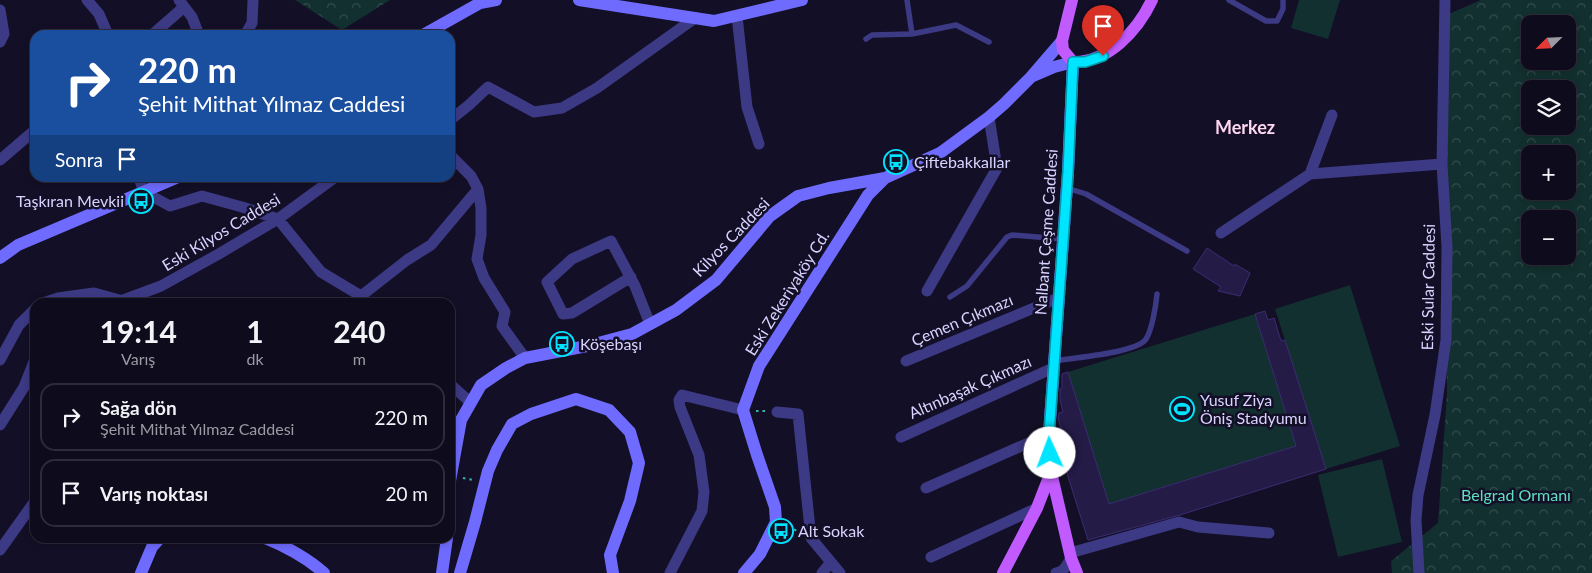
<!DOCTYPE html>
<html lang="tr">
<meta charset="utf-8">
<style>
body{margin:0;font-family:Lato,sans-serif;background:#1c1929;color:#f1f3f6;height:100vh;display:flex;flex-direction:column;font-size:19px;white-space:nowrap}
*{box-sizing:border-box;margin:0}
p{font-size:16px;color:#9b9ba3}
.icon{flex:none;width:28px;height:28px;fill:none;stroke:currentColor;stroke-width:2;stroke-linecap:round;stroke-linejoin:round}
.map{position:relative;flex:1;overflow:hidden}
.side{position:absolute;left:30px;top:298px;width:425px;height:245px;display:flex;flex-direction:column;background:#0e0b1c;border-radius:15px;box-shadow:0 2px 8px #0003,0 0 0 1px #2e2b3b}
.side>*{flex:none}
.banner{position:absolute;left:30px;top:30px;width:425px;height:152px;border-radius:15px;box-shadow:0 2px 8px #0003,0 0 0 1px #2e2b3b;background:#1a4fa0;color:#fff;overflow:hidden}
.needle{width:32px;rotate:246deg}
.fabs{position:absolute;left:1521px;top:15px;display:grid;gap:10px}
.fabs a{display:grid;place-items:center;width:55px;height:55px;border-radius:10px;background:#0e0b1c;box-shadow:0 2px 8px #0003,0 0 0 1px #2e2b3b;font-size:25px}
.pin{position:absolute;display:grid;place-items:center;width:42px;height:42px;color:#fff;margin:-51px -21px;border-radius:50% 50% 50% 0;rotate:-45deg;box-shadow:0 0 5px #0007}
.pin .icon{rotate:45deg}
.me{position:absolute;width:55px;margin:-28px;rotate:358deg;stroke-linejoin:round;filter:drop-shadow(0 0 4px #0008)}
.turn{display:flex;align-items:center;gap:18px;height:105px;padding:0 25px;font-size:22px}
.turn .icon{width:65px;height:65px;stroke-width:2.5}
.turn b{display:block;font-size:35px;line-height:42px}
.then{display:flex;align-items:center;height:48px;padding:0 25px;background:#0003;gap:10px;font-size:19px}
.eta{display:flex;justify-content:space-evenly;align-items:center;height:85px;text-align:center}
.eta b{font-size:30px;font-weight:700;line-height:35px}
ul{padding:0;list-style:none}
li{display:flex;align-items:center;gap:15px;height:68px;margin:0 10px 8px;padding:0 15px;border:2px solid #2e2b3b;border-radius:15px}
li div{flex:1}
li b{display:block;font-size:19px}
li em{font-style:normal}
.map>svg:first-child{display:block}
</style>
<div class="map">
<svg width="1592" height="573" viewBox="0 0 1592 573">
<defs>
<pattern id="forest-crowns" width="20" height="18" patternUnits="userSpaceOnUse" patternTransform="scale(1.25)"><rect width="20" height="18" fill="#12302f"/><path d="M2 6a3 3 0 1 1 6 0M12 15a3 3 0 1 1 6 0" fill="none" stroke="#344d4e"/></pattern>
</defs>
<rect width="100%" height="100%" fill="#130f26"/>
<path fill="#12302f" d="M1299,0H1340L1328,39L1291,28Z
M1350,285L1400,446L1326,469L1275,309Z
M1255,314L1296,446L1109,504L1068,372Z
M1382,459L1402,542L1338,557L1318,475Z"/>
<path fill="url(#forest-crowns)" fill-rule="evenodd" d="M295,0H390L342,30Z
M1481,0H1592V573H1392L1391,561L1438,523L1447,393L1444,16ZM1530,24H1568V61H1530ZM1530,89H1568V126H1530ZM1530,154H1568V191H1530ZM1530,219H1568V256H1530Z"/>
<path fill="#241b47" stroke="#3b2d73" d="M1207,248L1234,266L1235,264L1250,273L1240,296L1218,291L1221,287L1193,269Z
M1265,311L1268,320L1274,318L1281,341L1285,340L1326,469L1180,515L1088,540L1059,448L1067,446L1058,419L1059,413L1063,412L1060,400V389L1062,388V374L1068,372L1109,504L1296,446L1255,314Z"/>
<g fill="none" stroke-linecap="round" stroke-linejoin="round">
<path stroke="#2fb8b0" stroke-width="2" stroke-dasharray="2.5 4" stroke-linecap="butt" d="M756,411H766
M463,478L473,480
M788,527L800,532"/>
<path stroke="#3d3a85" stroke-width="5.5" d="M907,0L912,34
M1229,0L1266,21H1277L1283,9V0
M866,39L872,35L912,34L956,25L989,42
M1067,188L1086,194L1187,251
M950,297L967,286L1007,237L1012,235L1062,239
M1053,361C1071,358 1137,353 1146,339C1152,330 1156,305 1157,294"/>
<path stroke="#3d3a85" stroke-width="11" d="M87,0L99,14L108,35
M179,0L192,17L199,35
M0,10L4,34L0,42
M737,16L747,107L759,144
M152,35L184,7
M245,35L252,23L253,1
M450,120L469,105L488,87L534,112L562,108L597,88L695,18
M450,155L471,176L478,189L481,208V235L477,259L484,278L505,312L502,326L525,358
M0,160L35,130
M1310,174L1332,115
M139,178L144,192L170,206L202,196L242,207L278,219L321,272L361,296L367,302
M1221,233L1310,174L1442,164
M631,277L572,313L563,314L547,282L572,259L611,241L635,286L650,324
M927,291L997,168L989,117
M358,301L361,296L407,260L431,245L478,189
M46,302L58,298L94,293L123,301L122,302
M118,302L161,286L217,255L278,219L334,178
M0,360L19,325L35,309
M906,361L1058,298
M450,384L470,402
M777,412L798,414L811,538L840,573
M0,425L24,387L35,359
M901,437L1053,368
M926,488L1049,434
M0,550L35,501
M1070,553L1179,522L1198,527L1269,533
M931,557L1037,508
M670,573L702,511L704,492L699,455L680,407L679,400L682,395L743,410
M822,573L831,562
M1056,573C1064,572 1067,565 1071,558
M1419,573L1416,520L1418,495L1435,415L1446,340L1447,247L1442,164L1445,0"/>
<path stroke="#6f6bff" stroke-width="12" d="M579,0L714,21L802,0
M423,35L480,3L496,0
M1033,76L1054,67L1073,62
M0,258L18,245L176,178
M450,481L461,420L481,385L506,368L525,358L587,346L632,334L676,310L716,280L770,216L798,196L829,188L885,178L940,153L989,117L1004,104L1031,77L1062,41
M450,487V498
M265,538C287,547 306,557 324,573
M141,573L152,547L160,538
M442,573L447,538
M460,573L475,522L488,471L497,450L512,424L531,414L576,399L609,410L630,432L639,463L630,501L610,555L613,573
M744,573L760,554L776,522L775,507L757,455L743,410L759,366L868,195L885,178"/>
<path stroke="#c25bff" stroke-width="12" d="M1072,0L1062,41L1063,50L1073,62
M1073,62C1108,63 1138,30 1152,0
M1051,472L1071,558L1077,573
M1003,573L1037,508L1051,472L1049,434L1068,172L1073,62"/>
</g>
<g fill="none" stroke-linecap="round" stroke-linejoin="round">
<defs>
<path id="route" d="M1050,453L1049,434L1068,172L1073,62H1085L1103,56"/>
</defs>
<use href="#route" stroke="#0095a6" stroke-width="12"/>
<use href="#route" stroke="#00e5ff" stroke-width="9"/>
</g>
<defs>
<symbol id="bus-ring" viewBox="-11 -11 22 22"><circle r="9.5" fill="#130f26" stroke="#00e5ff" stroke-width="1.5"/><path d="M-5-6H5V4H4V6H2V4H-2V6H-4V4H-5ZM-3.5-4V0h7V-4ZM-3.5 1.2v1.5H-2V1.2ZM2 1.2v1.5H3.5V1.2Z" fill="#00e5ff"/></symbol>
<symbol id="stadium-ring" viewBox="-11 -11 22 22"><circle r="9.5" fill="#130f26" stroke="#00e5ff" stroke-width="1.5"/><path d="M0-5a6.5 5 0 1 0 0 10a6.5 5 0 1 0 0-10ZM-3.5-1.8h7v3.6h-7Z" fill="#00e5ff"/></symbol>
</defs>
<g fill-rule="evenodd">
<use href="#bus-ring" x="882" y="148" width="28" height="28"/>
<use href="#bus-ring" x="127" y="187" width="28" height="28"/>
<use href="#bus-ring" x="548" y="330" width="28" height="28"/>
<use href="#stadium-ring" x="1168" y="395" width="28" height="28"/>
<use href="#bus-ring" x="767" y="517" width="28" height="28"/>
</g>
<g text-anchor="middle" stroke-width="5" stroke-linejoin="round" paint-order="stroke">
<g font-size="16" fill="#d9d4ff" stroke="#130f26" text-anchor="start">
<text x="914" y="168">Çiftebakkallar</text>
<text x="124" y="207" text-anchor="end">Taşkıran Mevkii</text>
<text x="580" y="350">Köşebaşı</text>
<text x="1200" y="406">Yusuf Ziya<tspan x="1200" dy="18">Öniş Stadyumu</tspan></text>
<text x="798" y="537">Alt Sokak</text>
</g>
<g font-size="16" fill="#d9d4ff" stroke="#130f26">
<text transform="translate(221 232) rotate(-31)" y="6">Eski Kilyos Caddesi</text>
<text transform="translate(1046 232) rotate(-86)" y="6">Nalbant Çeşme Caddesi</text>
<text transform="translate(731 237) rotate(-46)" y="6">Kilyos Caddesi</text>
<text transform="translate(1428 287) rotate(-89)" y="6">Eski Sular Caddesi</text>
<text transform="translate(787 293) rotate(-58)" y="6">Eski Zekeriyaköy Cd.</text>
<text transform="translate(962 320) rotate(-23)" y="6">Çemen Çıkmazı</text>
<text transform="translate(970 387) rotate(-24)" y="6">Altınbaşak Çıkmazı</text>
</g>
<g font-size="16" fill="#5fe0c0" stroke="#130f26">
<text x="1516" y="501">Belgrad Ormanı</text>
</g>
<g font-size="18" font-weight="bold" fill="#ffd6f0" stroke="#130f26">
<text x="1245" y="134">Merkez</text>
</g>
</g>
</svg>
<div class="fabs">
<a><svg class="needle" viewBox="-14 -14 28 28"><path d="M0-13l5 13h-10z" fill="#e53935"/><path d="M0 13l5-13h-10z" fill="#9b9ba3"/></svg></a>
<a><svg class="icon" aria-label="layers" viewBox="0 0 24 24"><path d="M12 4l9 5-9 5-9-5zM3 14l9 5 9-5"/></svg></a>
<a>+</a>
<a>−</a>
</div>
<div class="pin" style="left:1103px;top:56px;background:#d93025"><svg class="icon" aria-label="arrive" viewBox="0 0 24 24"><path d="M6 21V4h12l-3 4 3 4H6"/></svg></div>
<svg class="me" style="left:1050px;top:453px" viewBox="-20 -20 40 40"><circle r="19" fill="#fff"/><path d="M0-13L10 11 0 6-10 11z" fill="#00e5ff"/></svg>
<div class="banner">
<div class="turn"><svg class="icon" aria-label="right" viewBox="0 0 24 24"><path d="M7 20v-9h11M14 6l5 5-5 5"/></svg><div><b>220 m</b>Şehit Mithat Yılmaz Caddesi</div></div>
<div class="then">Sonra<svg class="icon" aria-label="arrive" viewBox="0 0 24 24"><path d="M6 21V4h12l-3 4 3 4H6"/></svg></div>
</div>
<section class="side">
<div class="eta">
<div><b>19:14</b><p>Varış</p></div>
<div><b>1</b><p>dk</p></div>
<div><b>240</b><p>m</p></div>
</div>
<ul>
<li><svg class="icon" aria-label="right" viewBox="0 0 24 24"><path d="M7 20v-9h11M14 6l5 5-5 5"/></svg><div><b>Sağa dön</b><p>Şehit Mithat Yılmaz Caddesi</p></div><em>220 m</em></li>
<li><svg class="icon" aria-label="arrive" viewBox="0 0 24 24"><path d="M6 21V4h12l-3 4 3 4H6"/></svg><div><b>Varış noktası</b></div><em>20 m</em></li>
</ul>
</section>
</div>
